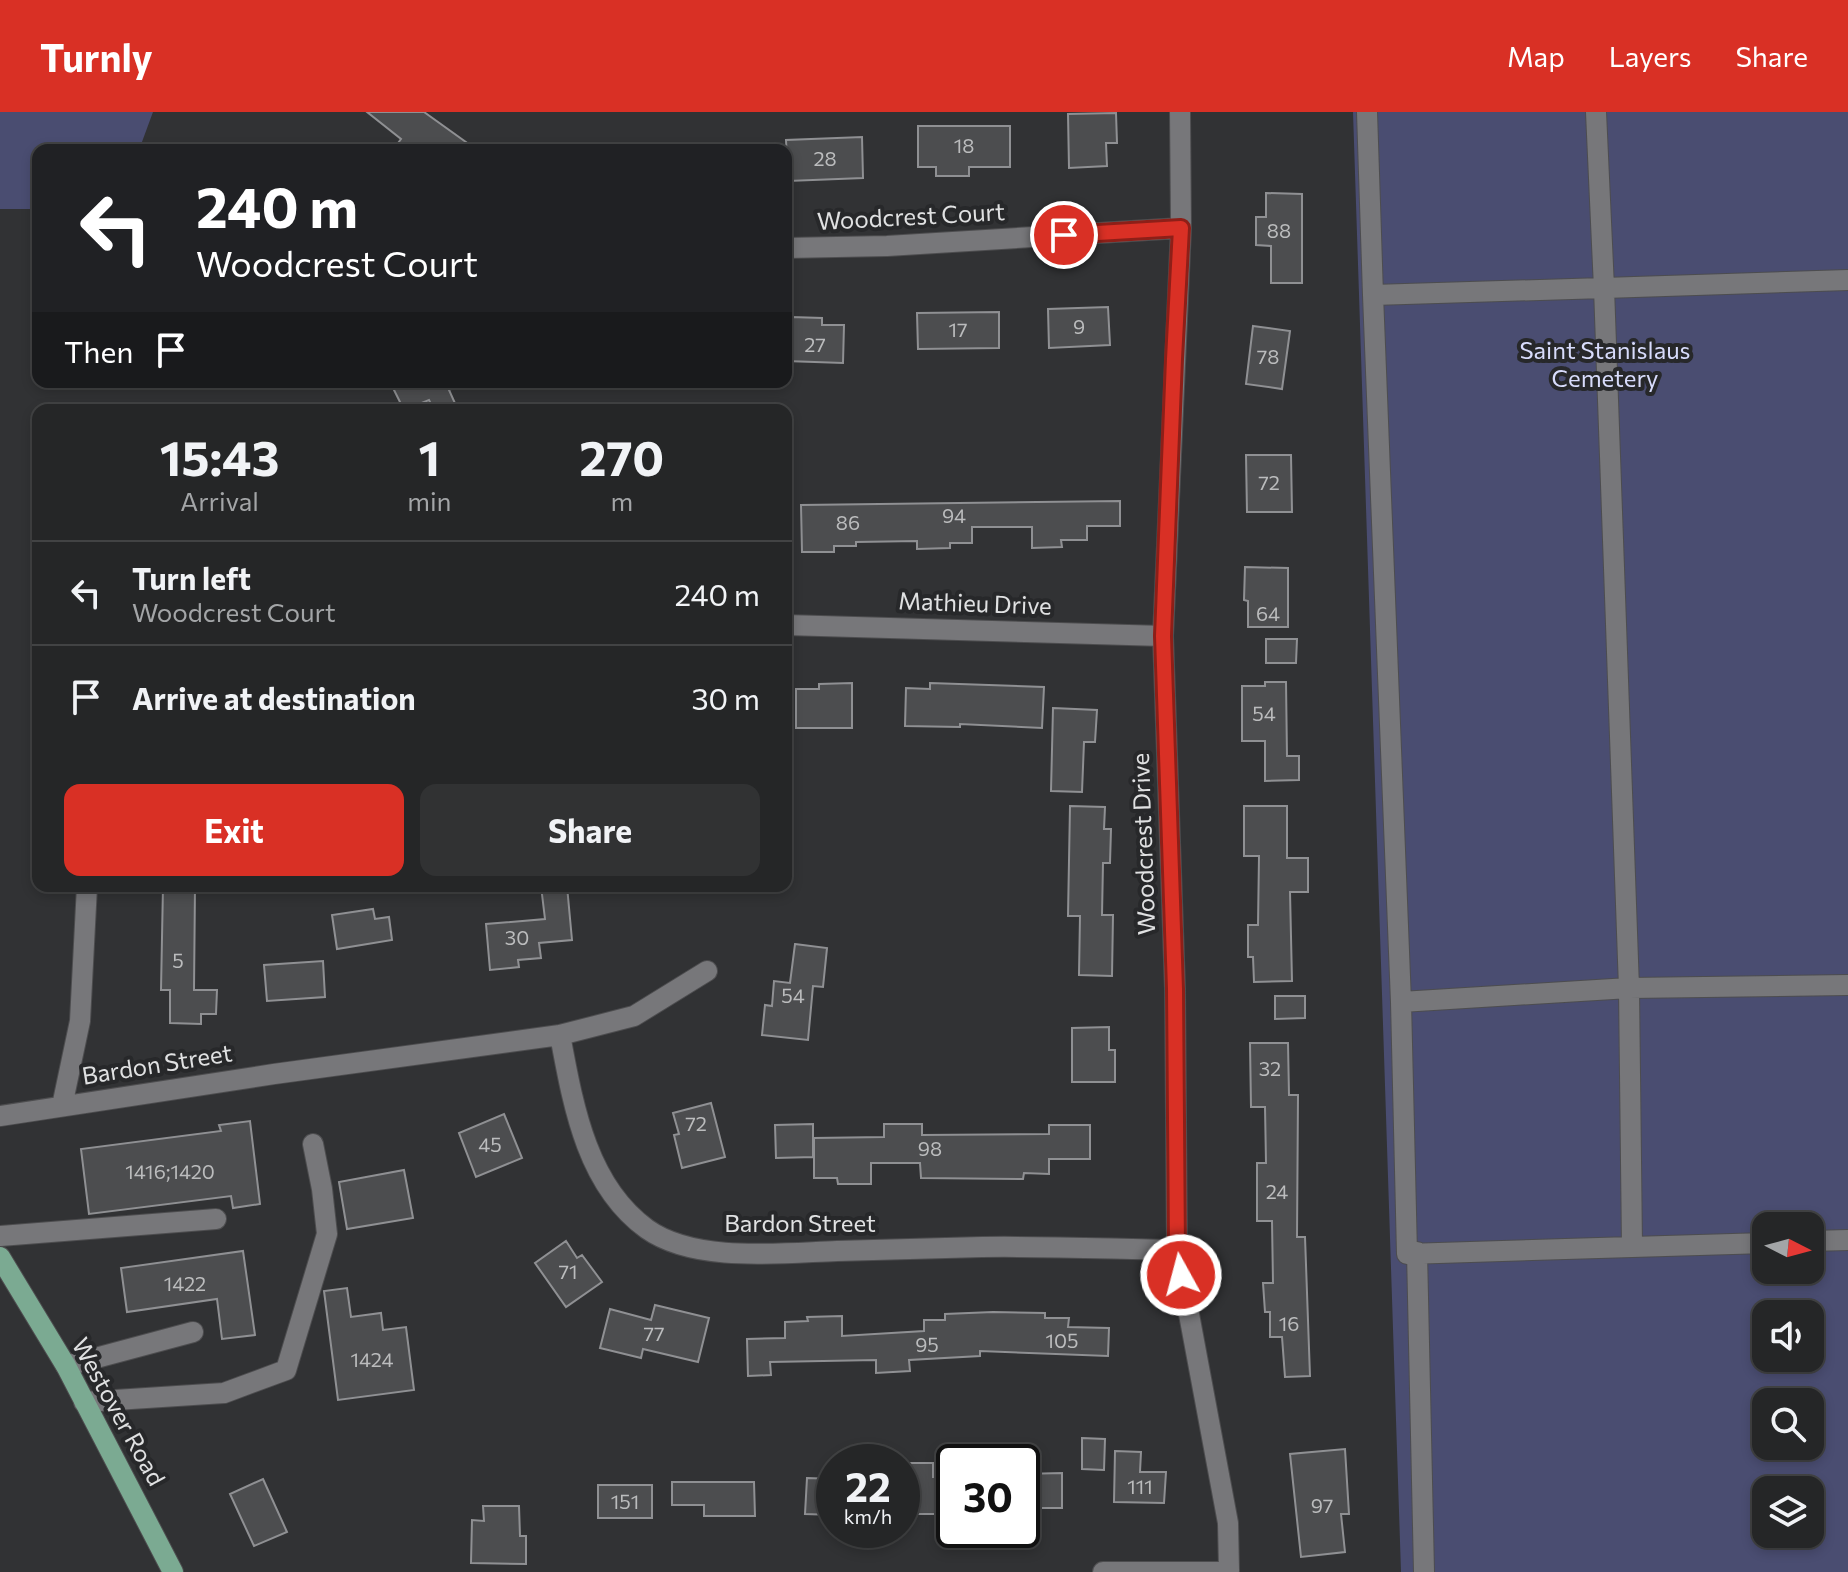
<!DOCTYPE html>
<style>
body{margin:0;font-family:Commissioner,sans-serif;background:#313233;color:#f1f3f6;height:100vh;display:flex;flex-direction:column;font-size:30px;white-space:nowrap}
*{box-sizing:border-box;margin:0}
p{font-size:26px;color:#a3a5a7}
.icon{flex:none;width:44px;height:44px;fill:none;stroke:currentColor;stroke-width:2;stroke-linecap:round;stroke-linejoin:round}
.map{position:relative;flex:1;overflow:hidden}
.details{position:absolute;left:32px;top:292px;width:760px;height:488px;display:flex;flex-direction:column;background:#252627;border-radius:16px;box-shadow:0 4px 12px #0003,0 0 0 2px #424344}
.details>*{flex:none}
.top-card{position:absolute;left:32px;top:32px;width:760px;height:244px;border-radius:16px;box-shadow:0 4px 12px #0003,0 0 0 2px #424344;background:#202124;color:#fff;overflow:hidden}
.needle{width:52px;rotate:96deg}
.fabs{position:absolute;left:1752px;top:1100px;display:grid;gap:16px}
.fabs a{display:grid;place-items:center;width:72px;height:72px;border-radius:16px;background:#252627;box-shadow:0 4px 12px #0003,0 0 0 2px #424344;font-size:40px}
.speed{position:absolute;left:816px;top:1332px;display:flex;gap:16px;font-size:40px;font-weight:700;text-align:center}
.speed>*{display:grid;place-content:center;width:104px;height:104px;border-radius:50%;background:#252627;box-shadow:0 4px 12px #0003,0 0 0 2px #424344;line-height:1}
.speed small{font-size:20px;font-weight:400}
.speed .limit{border:4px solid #111;border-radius:12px;background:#fff;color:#111}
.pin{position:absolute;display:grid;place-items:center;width:68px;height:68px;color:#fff;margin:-34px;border:4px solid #fff;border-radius:50%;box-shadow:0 2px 8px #0007}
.me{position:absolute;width:88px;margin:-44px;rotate:353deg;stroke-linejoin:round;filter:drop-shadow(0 0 6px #0008)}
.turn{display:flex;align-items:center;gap:28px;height:168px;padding:0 32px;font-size:36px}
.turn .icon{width:104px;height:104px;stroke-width:2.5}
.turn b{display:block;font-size:56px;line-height:68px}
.then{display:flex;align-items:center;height:76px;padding:0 32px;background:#0003;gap:16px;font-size:30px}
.eta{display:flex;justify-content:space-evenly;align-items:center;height:136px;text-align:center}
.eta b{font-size:48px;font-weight:700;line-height:56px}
.action{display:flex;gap:16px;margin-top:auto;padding:16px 32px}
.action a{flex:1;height:92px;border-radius:16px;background:#d93025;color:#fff;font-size:32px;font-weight:700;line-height:92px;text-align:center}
.action a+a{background:#313233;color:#f1f3f6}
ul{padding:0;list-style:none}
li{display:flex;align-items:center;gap:24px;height:104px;padding:0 32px;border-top:2px solid #424344}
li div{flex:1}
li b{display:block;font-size:30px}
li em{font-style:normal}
header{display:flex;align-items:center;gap:48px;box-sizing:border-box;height:112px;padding:0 40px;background:#d93025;color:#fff}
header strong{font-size:38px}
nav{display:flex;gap:44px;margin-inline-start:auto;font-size:28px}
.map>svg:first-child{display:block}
</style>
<header>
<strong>Turnly</strong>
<nav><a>Map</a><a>Layers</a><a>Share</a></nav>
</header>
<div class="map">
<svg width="1848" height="1460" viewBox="0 0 1848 1460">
<rect width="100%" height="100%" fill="#313234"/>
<path fill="#4a4d71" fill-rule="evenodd" d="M0,0H153L139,38H38V97H0Z
M1353,0H1848V1460H1401ZM1766,1114H1810V1158H1766ZM1766,1202H1810V1246H1766ZM1766,1290H1810V1334H1766ZM1766,1378H1810V1422H1766Z"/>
<path fill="#4c4d4f" stroke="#8f9093" stroke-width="2" d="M367,0H424L477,38H393L401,27Z
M1116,1L1117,31H1106L1107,54L1069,56L1068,2Z
M918,14H1010V55H969V64H936V55H918Z
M862,25L863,66L788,69L786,28Z
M1266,81L1302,82V171H1271V134L1256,133V105H1266Z
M1108,195L1110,233L1049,236L1048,197Z
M999,200V236L918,237L917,201Z
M791,205L822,206V213H844L843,251L786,249V217H790Z
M1253,214L1290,219L1282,277L1246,272Z
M390,270H465L449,278L458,298H434L429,288L404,298Z
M1246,343H1291L1292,400H1247Z
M1120,389V414H1087V428H1061L1062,435L1032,436V415H972V431H950V436L917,437V429L856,430V434H834V440H802L801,393Z
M1245,455L1288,456V515H1248V489L1244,488Z
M1266,527H1297L1296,551H1266Z
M1265,570H1286L1287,644H1299V668L1265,669V629H1242V574H1265Z
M852,571V616H796V577H819V572Z
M930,571L1044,575L1042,616L960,612V615L905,614L906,576L930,577Z
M1053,596L1097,598L1095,630H1084L1082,680L1051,679Z
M1070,694L1105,695L1104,717H1111L1110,751H1103L1102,803H1113L1112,864L1079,863L1080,804H1068Z
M1244,694H1287V746H1308V780H1290L1292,869L1254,870L1253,845H1248V813H1258L1259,744H1244Z
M163,774H195L194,878H217L216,902H201V912L170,911V878H161Z
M541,774H567L572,828L539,831L541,846L518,848L519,855L490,858L486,812L545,807Z
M373,797L375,807L389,805L392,828L337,837L332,803Z
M795,832L827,836L823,875L813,874L808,928L762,923L765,893L772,894L774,869L790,871Z
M323,849L325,885L267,889L264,853Z
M1275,884H1305V906L1275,907Z
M1109,915V938H1115V970H1072V916Z
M1250,931H1288L1289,983H1298L1297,1125H1305L1310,1264L1285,1265L1282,1225H1270V1200H1265L1263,1171H1273L1272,1109H1257V1051H1266L1265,995H1251Z
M711,991L725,1045L682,1056L674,1023L679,1022L673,1001Z
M504,1002L522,1046L476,1065L459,1021Z
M250,1009L260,1092L233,1096L231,1084L89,1102L81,1037L221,1019L219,1013Z
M813,1012V1045L776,1046L775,1013Z
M884,1012H922V1023L1049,1022V1013H1090V1047H1049V1062L1024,1061L1023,1067L921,1066L920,1051H871V1072H838L837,1066H814V1026L884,1025Z
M404,1058L413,1106L347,1117L339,1070Z
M566,1129L577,1146L582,1143L602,1170L566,1195L535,1151Z
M243,1139L255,1223L222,1227L217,1187L127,1200L121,1156Z
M347,1176L351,1205L381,1201L383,1218L406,1215L414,1278L338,1288L324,1179Z
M655,1193L709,1206L698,1250L643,1237L641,1246L600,1236L610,1197L651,1208Z
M993,1200L1045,1201V1206H1069L1068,1215L1109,1216L1108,1244L980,1239V1244L909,1248L910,1259L876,1261V1248L770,1250L771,1263L748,1264L747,1227L785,1226V1210L808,1209L807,1205L842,1204V1224L924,1219V1208H945V1202Z
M1082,1326L1105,1327L1104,1358L1082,1357Z
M1345,1337L1349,1402H1341L1345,1440L1301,1445L1290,1342Z
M1115,1339L1141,1340L1140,1360H1166L1164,1391L1114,1390Z
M902,1351H933V1365H954V1402H908V1377H902Z
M1062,1361V1396H1022V1362Z
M807,1366L834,1367V1403L805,1402Z
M263,1367L287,1420L254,1434L230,1382Z
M672,1370H754L755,1404H704V1393H672Z
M598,1373H652V1406H598Z
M483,1394H519L520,1424H526V1452L471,1451L472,1408L484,1409Z"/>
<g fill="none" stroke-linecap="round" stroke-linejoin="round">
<defs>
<path id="minor" d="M1180,0L1181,116L1163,524L1175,877L1177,1138L1228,1411L1229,1458
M1367,0L1373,183
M786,136L887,134L1181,116
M786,513L1163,524
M1401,890L1373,183L1604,176L1596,0
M560,923L634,904L707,859
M62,994L80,909L87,774
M0,1004L274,962L560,923C573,992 586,1073 647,1117C695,1151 780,1141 837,1139C885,1138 934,1136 982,1135C1047,1134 1112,1137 1177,1138
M0,1124L216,1107
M1810,1129L1848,1128
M1766,1131L1632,1135L1629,876L1848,873
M1632,1135L1407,1142L1401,890L1629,876L1604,176L1848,168
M1417,1140L1424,1460
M66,1254L193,1220
M84,1290L224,1281L286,1258L327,1122L322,1077L313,1032
M1103,1460H1229"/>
<path id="major" d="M0,1145L66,1254L173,1460"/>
</defs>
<use href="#minor" stroke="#4d4d4f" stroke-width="22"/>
<use href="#major" stroke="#4d4d4f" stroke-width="22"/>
<use href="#minor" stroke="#77777a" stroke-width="20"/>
<use href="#major" stroke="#7baa92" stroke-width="20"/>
</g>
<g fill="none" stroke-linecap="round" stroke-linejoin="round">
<defs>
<path id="route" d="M1064,123L1181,116L1174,247L1163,524L1175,877L1177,1138L1181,1163"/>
</defs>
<use href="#route" stroke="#8d1f18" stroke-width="20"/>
<use href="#route" stroke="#d93025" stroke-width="14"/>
</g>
<g text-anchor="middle" stroke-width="8" stroke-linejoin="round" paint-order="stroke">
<g font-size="20" fill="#bbbcbd">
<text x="964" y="41">18</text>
<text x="825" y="54">28</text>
<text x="1279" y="126">88</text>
<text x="1079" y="222">9</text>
<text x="958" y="225">17</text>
<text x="815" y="240">27</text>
<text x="1268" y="252">78</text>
<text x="1269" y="378">72</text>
<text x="954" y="411">94</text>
<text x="848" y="418">86</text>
<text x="1268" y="509">64</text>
<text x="1264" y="609">54</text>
<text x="517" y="833">30</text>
<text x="178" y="856">5</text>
<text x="793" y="891">54</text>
<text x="1270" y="964">32</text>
<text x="696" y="1019">72</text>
<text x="490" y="1040">45</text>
<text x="930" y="1044">98</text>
<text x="170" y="1067">1416;1420</text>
<text x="1277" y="1087">24</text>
<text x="568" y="1167">71</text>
<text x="185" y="1179">1422</text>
<text x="1289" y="1219">16</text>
<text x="654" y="1229">77</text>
<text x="1062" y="1236">105</text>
<text x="927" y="1240">95</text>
<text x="372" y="1255">1424</text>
<text x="1140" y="1382">111</text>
<text x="625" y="1397">151</text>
<text x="1322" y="1401">97</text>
</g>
<g font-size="24" fill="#e0e1e2" stroke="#27282a">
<text transform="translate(911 105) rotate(-3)" y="8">Woodcrest Court</text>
<text transform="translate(975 492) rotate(2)" y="8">Mathieu Drive</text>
<text transform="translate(1144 732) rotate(-92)" y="8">Woodcrest Drive</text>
<text transform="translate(157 953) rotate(-9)" y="8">Bardon Street</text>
<text x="800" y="1120">Bardon Street</text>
<text transform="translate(118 1300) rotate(61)" y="8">Westover Road</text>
</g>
<g font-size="24" fill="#d8dcfb" stroke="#27282a">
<text x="1605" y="247">Saint Stanislaus<tspan x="1605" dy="28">Cemetery</tspan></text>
</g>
</g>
</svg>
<div class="fabs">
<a><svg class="needle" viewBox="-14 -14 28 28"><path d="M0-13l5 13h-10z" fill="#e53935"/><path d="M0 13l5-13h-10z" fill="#a3a5a7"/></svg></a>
<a><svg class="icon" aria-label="sound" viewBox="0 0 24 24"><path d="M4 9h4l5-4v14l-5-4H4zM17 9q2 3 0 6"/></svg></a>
<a><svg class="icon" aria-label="search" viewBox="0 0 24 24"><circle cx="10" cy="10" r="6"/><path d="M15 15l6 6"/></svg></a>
<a><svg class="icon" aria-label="layers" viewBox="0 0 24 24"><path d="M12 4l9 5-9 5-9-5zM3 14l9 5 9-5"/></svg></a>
</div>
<div class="speed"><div>22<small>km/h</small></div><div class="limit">30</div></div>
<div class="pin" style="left:1064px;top:123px;background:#d93025"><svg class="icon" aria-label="arrive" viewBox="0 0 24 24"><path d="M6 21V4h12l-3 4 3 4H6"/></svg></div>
<svg class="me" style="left:1181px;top:1163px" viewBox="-20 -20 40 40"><circle r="17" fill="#d93025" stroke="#fff" stroke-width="3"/><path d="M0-11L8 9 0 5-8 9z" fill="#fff"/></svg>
<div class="top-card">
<div class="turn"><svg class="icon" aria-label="left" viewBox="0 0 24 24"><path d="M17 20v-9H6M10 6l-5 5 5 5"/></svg><div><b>240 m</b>Woodcrest Court</div></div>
<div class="then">Then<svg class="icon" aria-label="arrive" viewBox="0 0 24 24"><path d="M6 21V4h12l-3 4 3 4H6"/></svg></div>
</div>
<section class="details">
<div class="eta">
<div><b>15:43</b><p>Arrival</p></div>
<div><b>1</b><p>min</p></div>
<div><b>270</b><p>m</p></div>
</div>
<ul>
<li><svg class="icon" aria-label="left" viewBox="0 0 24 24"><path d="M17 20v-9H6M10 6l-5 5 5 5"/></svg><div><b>Turn left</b><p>Woodcrest Court</p></div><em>240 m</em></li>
<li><svg class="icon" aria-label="arrive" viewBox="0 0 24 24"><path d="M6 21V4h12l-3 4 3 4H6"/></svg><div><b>Arrive at destination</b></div><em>30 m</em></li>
</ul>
<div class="action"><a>Exit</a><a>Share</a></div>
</section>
</div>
